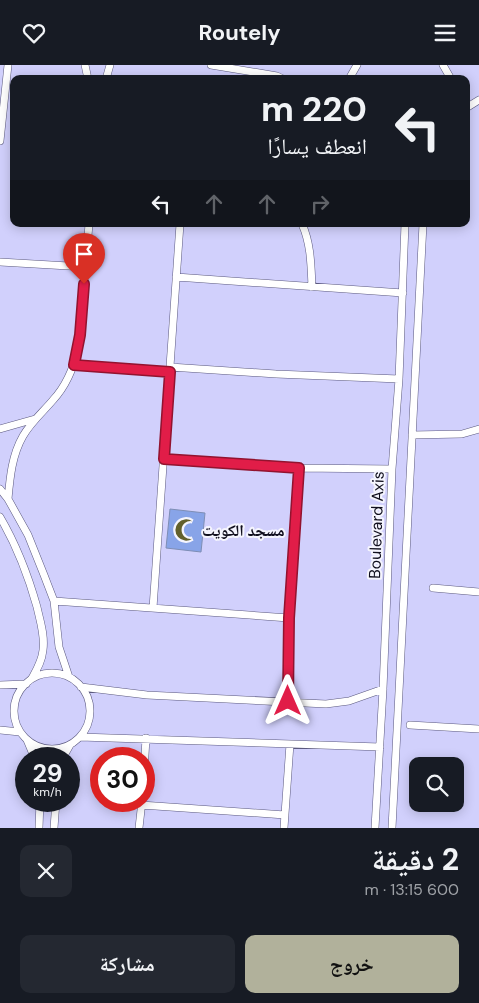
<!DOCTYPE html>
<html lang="ar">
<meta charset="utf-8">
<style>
body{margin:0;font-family:"DM Sans","Noto Naskh Arabic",sans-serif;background:#242831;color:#f1f3f6;direction:rtl;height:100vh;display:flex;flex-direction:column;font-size:19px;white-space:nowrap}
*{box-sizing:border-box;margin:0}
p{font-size:16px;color:#9ea1a6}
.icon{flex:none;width:28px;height:28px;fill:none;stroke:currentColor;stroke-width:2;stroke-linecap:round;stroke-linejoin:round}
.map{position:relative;height:763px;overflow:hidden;direction:ltr}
.side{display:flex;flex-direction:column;background:#171b24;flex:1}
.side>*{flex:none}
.guide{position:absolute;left:10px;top:10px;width:460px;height:152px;border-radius:10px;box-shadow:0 2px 12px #0003;direction:rtl;background:#171b24;color:#f1f3f6;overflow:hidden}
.tools{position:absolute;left:409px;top:692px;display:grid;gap:10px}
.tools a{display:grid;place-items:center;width:55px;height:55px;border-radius:10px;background:#171b24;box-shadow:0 2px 12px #0003;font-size:25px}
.speed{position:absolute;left:15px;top:682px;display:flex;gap:10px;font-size:25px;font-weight:700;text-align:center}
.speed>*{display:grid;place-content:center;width:65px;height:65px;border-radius:50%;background:#171b24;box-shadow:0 2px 12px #0003;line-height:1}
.speed small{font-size:12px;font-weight:400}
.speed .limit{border:8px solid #d22;background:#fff;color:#111}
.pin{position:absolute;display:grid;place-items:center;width:42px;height:42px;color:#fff;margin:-51px -21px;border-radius:50% 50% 50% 0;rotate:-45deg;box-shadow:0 0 5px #0007}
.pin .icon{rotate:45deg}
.me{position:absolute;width:55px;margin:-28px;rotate:0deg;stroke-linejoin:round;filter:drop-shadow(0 0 4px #0008)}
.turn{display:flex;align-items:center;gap:18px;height:105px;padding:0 20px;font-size:22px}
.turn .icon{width:65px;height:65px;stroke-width:2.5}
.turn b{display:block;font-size:35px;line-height:42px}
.lanes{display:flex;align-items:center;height:48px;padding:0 20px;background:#0003;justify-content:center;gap:25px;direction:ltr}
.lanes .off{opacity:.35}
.round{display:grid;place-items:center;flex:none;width:52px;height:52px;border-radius:10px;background:#242831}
.headline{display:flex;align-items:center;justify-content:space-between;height:85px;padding:0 20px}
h1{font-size:30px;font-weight:700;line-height:38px}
.action{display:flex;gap:10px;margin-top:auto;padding:10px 20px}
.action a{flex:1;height:58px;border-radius:10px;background:#b1b19b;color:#111;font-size:20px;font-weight:700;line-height:58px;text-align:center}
.action a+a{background:#242831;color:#f1f3f6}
header{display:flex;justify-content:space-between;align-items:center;height:65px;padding:0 20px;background:#171b24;font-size:22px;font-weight:700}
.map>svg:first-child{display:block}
</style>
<header><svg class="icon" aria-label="menu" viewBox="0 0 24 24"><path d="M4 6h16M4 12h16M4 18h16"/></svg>Routely<svg class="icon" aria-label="heart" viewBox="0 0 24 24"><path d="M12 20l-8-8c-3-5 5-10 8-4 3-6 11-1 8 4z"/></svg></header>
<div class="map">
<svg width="479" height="763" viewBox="0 0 479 763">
<rect width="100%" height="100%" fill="#d1d0fc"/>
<path fill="#88a4e8" stroke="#7e8eb5" d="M170,444L205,448L201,487L166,483Z"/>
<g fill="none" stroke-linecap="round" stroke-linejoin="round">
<defs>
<path id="minor" d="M85,0L88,14
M211,0L277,11L283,14
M443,0L451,14
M106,14L110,0
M349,14L357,0
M466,43L479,35
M0,76L8,0
M302,159C311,179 311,200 312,222
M0,197L86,202
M176,212L403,228
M73,300L170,307
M170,302L276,309L399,314
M0,364L35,354
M412,370L462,369L479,364
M164,394L299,403L392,404
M0,424L8,434L28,470L44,510L54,536L59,582L69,612
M8,434C10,412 12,390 23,371C31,357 43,347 53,335C66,321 72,305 78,287L89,159
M0,452C17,481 28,510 37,542C40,556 45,570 43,585C42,596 37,604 32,613
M433,523L479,527
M54,536L289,553
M153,543L180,159
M14 646a38 38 0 1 1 76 0a38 38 0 1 1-76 0Z
M0,620L26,619
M81,622L147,630L326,639L349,636L383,624
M289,636V553L299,403
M410,660L479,664
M0,665L20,667
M80,672L380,682
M27,675L35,694
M62,694L70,680
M144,707L146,673
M141,740L285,750
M39,763L40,736
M54,763L56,736
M139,763L142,736
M284,763L290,679
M375,763L383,624L392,404L399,314L405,159
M392,763L423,159"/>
</defs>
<use href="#minor" stroke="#5b597f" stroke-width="8"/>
<use href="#minor" stroke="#fff" stroke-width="7"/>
</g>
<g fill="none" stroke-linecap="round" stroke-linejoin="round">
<defs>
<path id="route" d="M84,219L80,270L74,300L170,307L164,394L299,403L289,553L288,636"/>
</defs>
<use href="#route" stroke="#92132f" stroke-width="12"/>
<use href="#route" stroke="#e11d48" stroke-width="9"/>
</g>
<defs>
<symbol id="mosque-bare" viewBox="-9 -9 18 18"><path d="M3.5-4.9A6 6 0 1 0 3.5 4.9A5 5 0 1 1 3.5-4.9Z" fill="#62602c" stroke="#f5f5fe" stroke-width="2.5" paint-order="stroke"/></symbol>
</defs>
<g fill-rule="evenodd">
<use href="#mosque-bare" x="170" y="449" width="32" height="32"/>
</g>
<g text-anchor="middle" stroke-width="4" stroke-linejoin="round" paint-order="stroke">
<g font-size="16" fill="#100f1e" stroke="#f5f5fe">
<text transform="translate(376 460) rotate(-88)" y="6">Boulevard Axis</text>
</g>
<g font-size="16" font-weight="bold" fill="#100f1e" stroke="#f5f5fe" text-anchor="start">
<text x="202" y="471">مسجد الكويت</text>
</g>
</g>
</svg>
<div class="tools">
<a><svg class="icon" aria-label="search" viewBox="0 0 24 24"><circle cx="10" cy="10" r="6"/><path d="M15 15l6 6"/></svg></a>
</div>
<div class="speed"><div>29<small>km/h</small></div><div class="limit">30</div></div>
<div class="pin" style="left:84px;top:219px;background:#d93025"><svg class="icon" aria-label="arrive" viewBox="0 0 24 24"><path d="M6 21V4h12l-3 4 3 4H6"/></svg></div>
<svg class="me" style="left:288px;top:636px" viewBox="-20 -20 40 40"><path d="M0-17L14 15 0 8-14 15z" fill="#e11d48" stroke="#fff" stroke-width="4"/></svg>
<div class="guide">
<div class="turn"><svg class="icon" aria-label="left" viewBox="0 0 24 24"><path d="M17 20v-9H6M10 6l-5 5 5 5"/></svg><div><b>220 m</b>انعطف يسارًا</div></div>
<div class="lanes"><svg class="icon" aria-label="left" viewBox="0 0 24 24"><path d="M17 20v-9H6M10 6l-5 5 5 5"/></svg><svg class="icon off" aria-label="ahead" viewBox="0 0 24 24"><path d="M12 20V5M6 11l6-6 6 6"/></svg><svg class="icon off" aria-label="ahead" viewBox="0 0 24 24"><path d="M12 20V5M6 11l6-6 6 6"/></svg><svg class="icon off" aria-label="right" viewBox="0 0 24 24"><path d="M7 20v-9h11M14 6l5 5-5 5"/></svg></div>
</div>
</div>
<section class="side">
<div class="headline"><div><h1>2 دقيقة</h1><p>600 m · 13:15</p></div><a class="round"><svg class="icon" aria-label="close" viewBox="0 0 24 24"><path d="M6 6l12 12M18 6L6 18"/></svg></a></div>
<div class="action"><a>خروج</a><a>مشاركة</a></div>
</section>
